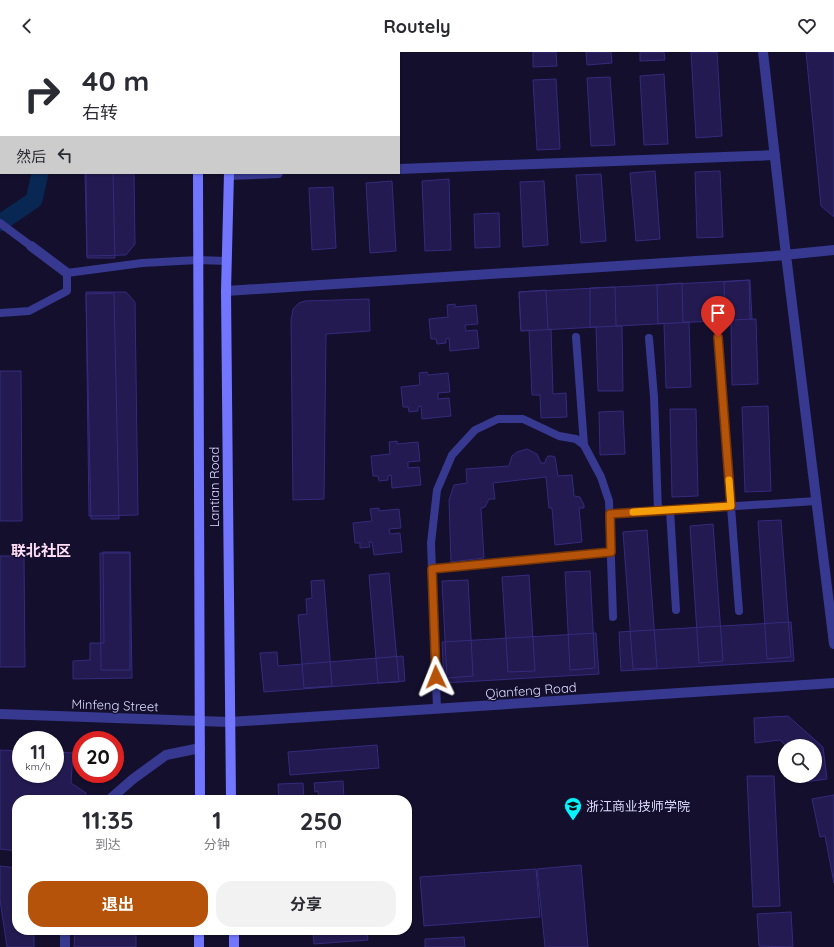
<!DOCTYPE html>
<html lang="zh">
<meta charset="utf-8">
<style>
body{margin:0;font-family:Quicksand,"Noto Sans SC",sans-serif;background:#f2f2f3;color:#2b2b33;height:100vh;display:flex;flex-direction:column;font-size:15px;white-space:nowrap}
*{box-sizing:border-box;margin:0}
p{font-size:13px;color:#7c7c81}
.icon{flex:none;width:22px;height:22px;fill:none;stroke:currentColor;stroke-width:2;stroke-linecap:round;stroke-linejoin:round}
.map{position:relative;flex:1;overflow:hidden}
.sheet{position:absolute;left:12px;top:743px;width:400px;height:140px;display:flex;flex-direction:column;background:#fff;border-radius:16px;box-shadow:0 1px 3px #0004}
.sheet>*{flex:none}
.banner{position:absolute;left:0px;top:0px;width:400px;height:122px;box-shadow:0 1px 3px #0004;background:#fff;color:#2b2b33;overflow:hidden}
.controls{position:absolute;left:778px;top:687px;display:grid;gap:8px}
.controls a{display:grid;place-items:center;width:44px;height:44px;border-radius:50%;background:#fff;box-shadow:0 1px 3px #0004;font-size:20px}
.speed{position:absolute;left:12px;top:679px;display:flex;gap:8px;font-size:20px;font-weight:700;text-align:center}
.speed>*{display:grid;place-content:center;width:52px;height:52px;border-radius:50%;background:#fff;box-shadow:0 1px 3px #0004;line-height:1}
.speed small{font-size:10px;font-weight:400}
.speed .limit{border:6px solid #d22;background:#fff;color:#111}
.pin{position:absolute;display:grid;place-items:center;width:34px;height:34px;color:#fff;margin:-41px -17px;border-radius:50% 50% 50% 0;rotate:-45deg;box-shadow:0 0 4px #0007}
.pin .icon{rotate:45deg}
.me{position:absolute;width:44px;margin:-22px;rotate:358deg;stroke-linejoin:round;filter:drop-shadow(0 0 3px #0008)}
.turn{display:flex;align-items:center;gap:14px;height:84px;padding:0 16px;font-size:18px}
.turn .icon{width:52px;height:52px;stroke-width:2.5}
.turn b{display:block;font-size:28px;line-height:34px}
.then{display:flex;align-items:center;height:38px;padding:0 16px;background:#0003;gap:8px;font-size:15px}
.eta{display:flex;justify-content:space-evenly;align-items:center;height:68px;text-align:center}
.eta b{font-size:24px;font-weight:700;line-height:28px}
.action{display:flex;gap:8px;margin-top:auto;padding:8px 16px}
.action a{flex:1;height:46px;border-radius:16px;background:#b45309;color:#fff;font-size:16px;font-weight:700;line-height:46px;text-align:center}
.action a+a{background:#f2f2f3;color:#2b2b33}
header{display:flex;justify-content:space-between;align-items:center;height:52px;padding:0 16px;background:#fff;font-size:18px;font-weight:700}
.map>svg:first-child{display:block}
</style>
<header><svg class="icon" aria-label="back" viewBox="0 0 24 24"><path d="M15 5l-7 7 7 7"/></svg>Routely<svg class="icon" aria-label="heart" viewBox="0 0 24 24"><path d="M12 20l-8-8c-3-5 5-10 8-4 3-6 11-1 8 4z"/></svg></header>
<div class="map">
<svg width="834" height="895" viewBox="0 0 834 895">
<rect width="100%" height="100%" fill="#130f2d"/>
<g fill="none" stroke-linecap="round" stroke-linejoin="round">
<path stroke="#082753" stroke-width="17" d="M43,1V0
M0,171L34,148L40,121"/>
</g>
<path fill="#221a50" stroke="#362a7d" d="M0,0L9,1H1L0,96Z
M83,0H111V1H83Z
M84,0H133V1H84Z
M533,0H556L557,14L533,15Z
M586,0H611L612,11L587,13Z
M640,0H664L665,8L640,9Z
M691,0H717L722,84L696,86Z
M806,0H834V165L821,154Z
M664,22L668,92L644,93L640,24Z
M610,25L615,93L591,94L587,26Z
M556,27L560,97L537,98L533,28Z
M655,119L660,187L636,189L630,121Z
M720,119L723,185L697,186L695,120Z
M85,121H113L115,206H87Z
M86,121H134L135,192L126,203L87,204Z
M601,122L606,189L581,191L576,123Z
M449,127L451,198L425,199L422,129Z
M392,129L396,199L370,201L366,131Z
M544,129L548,193L523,195L520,130Z
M333,135L336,196L312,198L309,136Z
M499,161L500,195L475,196L474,162Z
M749,228L750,267H756L758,332L732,333L731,269H725L724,230Z
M750,228L752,267L521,279L519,240Z
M682,231L683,270H689L691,335L666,336L664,271L658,272L657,233Z
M615,235L616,274H622L623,339H598L596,275H590V236Z
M546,238L548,278L551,277L553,342L566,341L567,365L541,366L540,343H532L529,278L521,279L519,240Z
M86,240H126L135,250L138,463L89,464Z
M114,241L119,467H91L86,242Z
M369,247L370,279L326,282L324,447L293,448L291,268L293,257L299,251L305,249Z
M455,252V255L476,253L478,272L465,273L466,279L477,278L479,296L450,299L449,286L446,287V291L437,292L436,287H431L429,267L448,265L447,253Z
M0,319H21L22,469H0Z
M427,320L428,323L448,321L450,340L438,341V347L449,346L451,364L422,367L421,354L418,355V359L409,360L408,355H403L401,335L420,333L419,321Z
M768,354L771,439L745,440L742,355Z
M670,357H696L698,444L672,445Z
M623,359L625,402L600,403L599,360Z
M397,389V392L418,390L420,409L408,410V416L419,415L421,433L392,436L391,423L388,424V428L379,429L378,424H373L371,404L390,402L389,390Z
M527,397L537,402L541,411H545L546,407L548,404H552L555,405L558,424L572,423L574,444L580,445L584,453V456H579L582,490L555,493L552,456H549L546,425L493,431L495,447H489L485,455L481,456L484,506L451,510L449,448L454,433L467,431L466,417L509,414L512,404L517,400Z
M379,456V459L399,457L401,476L389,477L390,482L400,481L402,500L374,503L372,490H369L370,495L360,496V491H355L353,471L372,469L370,457Z
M781,468L791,605L767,607L758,469Z
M713,472L723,609L699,611L690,474Z
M647,478L657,616L633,617L623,480Z
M103,500H130L132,626L73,627V609L90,608V591H104Z
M100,501H130V618H101Z
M0,504H24L25,615H0Z
M590,519L595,616L570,618L565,520Z
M389,521L399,630L378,631L369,523Z
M529,523L535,619L508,620L502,525Z
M324,528L332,634L304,636L298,563L307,562L306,547L312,546L311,529Z
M468,528L473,624L447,626L442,529Z
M791,570L794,609L621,619L619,580Z
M596,581L599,622L444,631L442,590Z
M277,600L278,614L403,604L405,629L264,640L260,601Z
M788,664L823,695L827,727L804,730L803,724H815V694H786L780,688L755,691L754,666Z
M377,693L379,716L290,723L288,700Z
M0,698L21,699V722H55V700L73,701L71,731L86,741V748H17V799L0,797Z
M747,724H774L780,854L753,855Z
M343,729L344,748H319L318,739L315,740L314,731Z
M303,731L304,748H279L278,732Z
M834,743V831L825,784L820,785L812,747Z
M581,813L588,895H545L537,817Z
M0,814L17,816V878H34V895H7L0,848Z
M536,817L540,865L424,874L420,825Z
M791,860L793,895L759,894L757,862Z
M75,878H136V895H74Z
M313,878H367L368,888L314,892Z
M464,885L465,895H425V887Z"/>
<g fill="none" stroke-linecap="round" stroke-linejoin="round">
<path stroke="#373890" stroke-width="8" d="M0,171L31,194
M0,261L29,259L67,239V221L142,211L198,208L227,209
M576,285L584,393
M718,285L739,559
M649,286L654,345L658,459
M670,458L676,558
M610,462L816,449
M432,517L611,500
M437,657L431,491L437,438L452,403L475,378L498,367H523L559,384L576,387L584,393L601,425L609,449L613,565"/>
<path stroke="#373890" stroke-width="10" d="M763,0L786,203L834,592
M399,117L775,103
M229,123L278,121
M31,194L67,221
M226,239L774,204L834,198
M0,662L229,670L834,631
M109,748L133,727L166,703L200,696
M65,895V878"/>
<path stroke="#7276ff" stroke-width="10" d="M198,0V1
M231,1V0
M198,121L200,748
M229,121L226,239L231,748
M234,878V895
M199,895V878"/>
</g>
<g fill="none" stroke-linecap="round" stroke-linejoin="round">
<defs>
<path id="route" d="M436,625L432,517L611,500L610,462L731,454L718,285"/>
</defs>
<use href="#route" stroke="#753606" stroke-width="10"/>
<use href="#route" stroke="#b45309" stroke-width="7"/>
<path stroke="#f59e0b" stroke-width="7" d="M633,460L731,454L729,428"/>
</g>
<defs>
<symbol id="university-pin" viewBox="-11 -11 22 30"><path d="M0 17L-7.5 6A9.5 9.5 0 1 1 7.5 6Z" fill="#07f3ff" stroke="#130f2d"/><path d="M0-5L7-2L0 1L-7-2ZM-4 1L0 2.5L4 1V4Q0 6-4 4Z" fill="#111"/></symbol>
</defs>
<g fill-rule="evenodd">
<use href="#university-pin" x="563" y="744" width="20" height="27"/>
</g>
<g text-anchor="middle" stroke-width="3" stroke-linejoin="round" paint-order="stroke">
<g font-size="13" fill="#dddbff" stroke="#130f2d">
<text transform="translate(214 435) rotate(-90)" y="5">Lantian Road</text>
<text transform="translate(531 638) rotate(-4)" y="5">Qianfeng Road</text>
<text transform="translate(115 653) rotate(2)" y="5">Minfeng Street</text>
</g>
<g font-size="13" fill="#dddbff" stroke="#130f2d" text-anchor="start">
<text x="586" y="759">浙江商业技师学院</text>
</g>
<g font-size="15" font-weight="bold" fill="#ffddf4" stroke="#130f2d">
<text x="41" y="504">联北社区</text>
</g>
</g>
</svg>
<div class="controls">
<a><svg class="icon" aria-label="search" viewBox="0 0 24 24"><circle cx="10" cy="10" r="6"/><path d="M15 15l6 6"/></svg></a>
</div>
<div class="speed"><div>11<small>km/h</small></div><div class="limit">20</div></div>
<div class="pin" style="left:718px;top:285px;background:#d93025"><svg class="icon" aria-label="arrive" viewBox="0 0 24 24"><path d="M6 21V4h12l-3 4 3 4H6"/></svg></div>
<svg class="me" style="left:436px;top:625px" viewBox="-20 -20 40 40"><path d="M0-17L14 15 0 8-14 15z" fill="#b45309" stroke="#fff" stroke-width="4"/></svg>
<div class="banner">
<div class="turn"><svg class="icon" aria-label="right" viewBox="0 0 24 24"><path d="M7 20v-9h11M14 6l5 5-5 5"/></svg><div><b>40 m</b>右转</div></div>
<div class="then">然后<svg class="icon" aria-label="left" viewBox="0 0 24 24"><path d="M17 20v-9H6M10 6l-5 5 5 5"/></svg></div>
</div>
<section class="sheet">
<div class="eta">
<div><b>11:35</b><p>到达</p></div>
<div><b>1</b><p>分钟</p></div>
<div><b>250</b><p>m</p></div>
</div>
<div class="action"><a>退出</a><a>分享</a></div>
</section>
</div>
